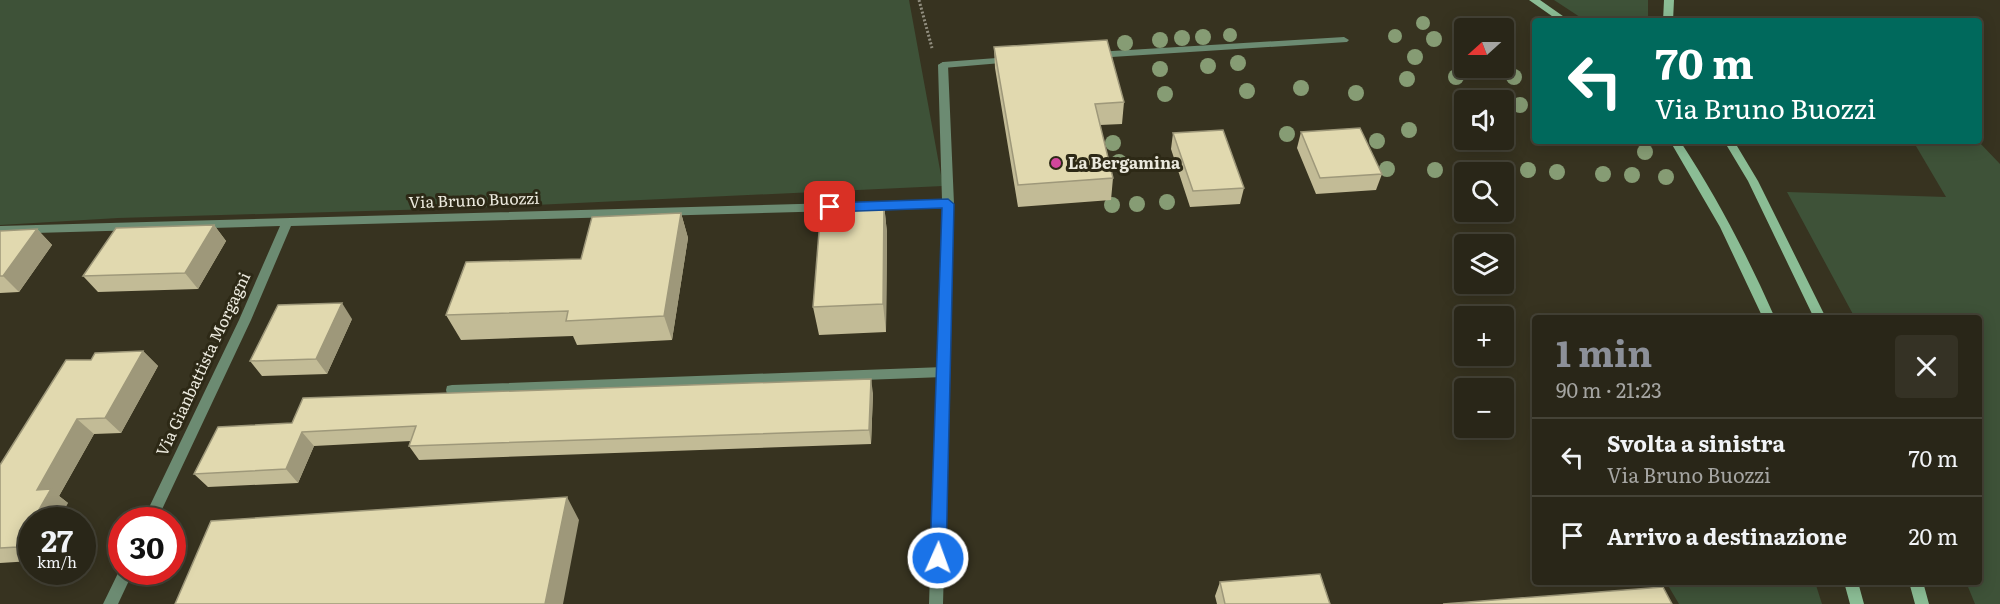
<!DOCTYPE html>
<html lang="it">
<meta charset="utf-8">
<style>
body{margin:0;font-family:Literata,serif;background:#353225;color:#f1f3f6;height:100vh;display:flex;flex-direction:column;font-size:22px;white-space:nowrap}
*{box-sizing:border-box;margin:0}
p{font-size:20px;color:#a5a5a2}
.icon{flex:none;width:33px;height:33px;fill:none;stroke:currentColor;stroke-width:2;stroke-linecap:round;stroke-linejoin:round}
.map{position:relative;flex:1;overflow:hidden}
.drawer{position:absolute;left:1532px;top:315px;width:450px;height:270px;display:flex;flex-direction:column;background:#292618;border-radius:6px;box-shadow:0 3px 15px #0003,0 0 0 2px #454337}
.drawer>*{flex:none}
.guide{position:absolute;left:1532px;top:18px;width:450px;height:126px;border-radius:6px;box-shadow:0 3px 15px #0003,0 0 0 2px #454337;background:#00695c;color:#fff;overflow:hidden}
.needle{width:39px;rotate:249deg}
.controls{position:absolute;left:1454px;top:18px;display:grid;gap:12px}
.controls a{display:grid;place-items:center;width:60px;height:60px;border-radius:6px;background:#292618;box-shadow:0 3px 15px #0003,0 0 0 2px #454337;font-size:30px}
.speed{position:absolute;left:18px;top:507px;display:flex;gap:12px;font-size:30px;font-weight:700;text-align:center}
.speed>*{display:grid;place-content:center;width:78px;height:78px;border-radius:50%;background:#292618;box-shadow:0 3px 15px #0003,0 0 0 2px #454337;line-height:1}
.speed small{font-size:15px;font-weight:400}
.speed .limit{border:9px solid #d22;background:#fff;color:#111}
.pin{position:absolute;display:grid;place-items:center;width:51px;height:51px;color:#fff;margin:-26px;border-radius:12px;box-shadow:0 3px 9px #0006}
.me{position:absolute;width:66px;margin:-33px;rotate:2deg;stroke-linejoin:round;filter:drop-shadow(0 0 4px #0008)}
.turn{display:flex;align-items:center;gap:21px;height:126px;padding:0 24px;font-size:27px}
.turn .icon{width:78px;height:78px;stroke-width:2.5}
.turn b{display:block;font-size:42px;line-height:51px}
.round{display:grid;place-items:center;flex:none;width:63px;height:63px;border-radius:6px;background:#353225}
.headline{display:flex;align-items:center;justify-content:space-between;height:102px;padding:0 24px}
h1{font-size:36px;font-weight:700;line-height:45px;color:#8c9099}
ul{padding:0;list-style:none}
li{display:flex;align-items:center;gap:18px;height:78px;padding:0 24px;border-top:2px solid #454337}
li div{flex:1}
li b{display:block;font-size:22px}
li em{font-style:normal}
.map>svg:first-child{display:block}
</style>
<div class="map">
<svg width="2000" height="604" viewBox="0 0 2000 604">
<rect width="100%" height="100%" fill="#373320"/>
<path fill="#3e5238" d="M0,0H909L943,186L470,208L118,218L0,225Z
M1554,0H1648V21H1586Z
M1913,141H1978L2000,164V604H1975L1966,582H1978V318H1855L1787,192L1946,197Z
M1666,582H1815L1822,604H1679Z"/>
<g fill="none" stroke-linecap="round" stroke-linejoin="round">
<path stroke="#928f80" stroke-width="3" stroke-dasharray="2 2" stroke-linecap="butt" d="M919,0L932,48"/>
<path fill="#6c8b72" fill-rule="evenodd" d="M1344,37L1349,40L1347,42L1096,58L1091,55L1096,52Z
M1010,57L1015,60L1013,62L943,68L938,65L943,62Z
M944,367L948,368L950,372L948,376L944,377L452,395L447,394L446,390L447,386L452,385Z"/>
<path fill="#6c8b72" fill-rule="evenodd" d="M943,62L948,65L954,204L943,604H929L942,208L868,210L862,206L868,202L942,200L938,65Z
M836,203L842,207L836,211L291,226L251,320L157,520H143L239,320L280,226L0,234V226Z
M121,567L122,572H133L118,604H103Z"/>
<path fill="#8bbd95" fill-rule="evenodd" d="M1529,0H1540L1570,21H1559Z
M1664,0H1674L1673,21H1663Z
M1670,141H1680C1717,197 1748,257 1775,318H1763L1720,227Z
M1724,141H1734L1758,181L1826,318H1814L1748,181Z
M1844,582H1858L1864,604H1850Z
M1909,582H1923L1929,604H1915Z"/>
</g>
<g fill="#869c74">
<circle cx="1423" cy="23" r="7"/>
<circle cx="1230" cy="35" r="7"/>
<circle cx="1395" cy="36" r="7"/>
<circle cx="1203" cy="37" r="8"/>
<circle cx="1182" cy="38" r="8"/>
<circle cx="1434" cy="39" r="8"/>
<circle cx="1160" cy="40" r="8"/>
<circle cx="1125" cy="43" r="8"/>
<circle cx="1415" cy="57" r="8"/>
<circle cx="1238" cy="63" r="8"/>
<circle cx="1208" cy="66" r="8"/>
<circle cx="1160" cy="69" r="8"/>
<circle cx="1456" cy="77" r="8"/>
<circle cx="1514" cy="77" r="8"/>
<circle cx="1407" cy="79" r="8"/>
<circle cx="1301" cy="88" r="8"/>
<circle cx="1247" cy="91" r="8"/>
<circle cx="1356" cy="93" r="8"/>
<circle cx="1165" cy="94" r="8"/>
<circle cx="1520" cy="105" r="8"/>
<circle cx="1409" cy="130" r="8"/>
<circle cx="1287" cy="134" r="8"/>
<circle cx="1377" cy="141" r="8"/>
<circle cx="1113" cy="143" r="8"/>
<circle cx="1645" cy="152" r="8"/>
<circle cx="1119" cy="162" r="8"/>
<circle cx="1387" cy="169" r="8"/>
<circle cx="1435" cy="170" r="8"/>
<circle cx="1528" cy="170" r="8"/>
<circle cx="1557" cy="172" r="8"/>
<circle cx="1603" cy="174" r="8"/>
<circle cx="1632" cy="175" r="8"/>
<circle cx="1666" cy="177" r="8"/>
<circle cx="1167" cy="202" r="8"/>
<circle cx="1137" cy="204" r="8"/>
<circle cx="1112" cy="205" r="8"/>
</g>
<path fill="#c2bb96" d="M994,47L1124,102L1122,124L1100,125L1113,178L1111,200L1018,207L995,68Z
M1301,132L1382,174L1376,190L1316,194L1297,148Z
M1173,133L1244,188L1240,204L1190,207L1171,149Z
M884,204L887,233L886,332L819,335L813,307Z
M681,213L688,238L672,340L577,345L573,336L461,340L446,315L581,259Z
M214,225L226,241L198,289L98,292L83,276Z
M37,229L52,245L19,292L0,293V231Z
M352,319L327,374L262,376L250,361Z
M143,351L158,366L121,433L94,434L59,496L68,503L32,520V561L0,563V465L91,360Z
M873,393L871,444L419,460L409,446L411,441L314,446L298,483L208,487L194,474L218,427Z
M1220,582L1330,604H1217L1215,596Z"/>
<path fill="#9e987a" d="M884,204L887,233L886,332L883,304Z
M681,213L688,238L672,340L664,316Z
M214,225L226,241L198,289L185,273Z
M37,229L52,245L19,292L3,276Z
M342,303L352,319L327,374L316,359Z
M143,351L158,366L121,433L105,418Z
M871,379L873,393L871,444L869,430Z
M77,419L94,434L59,496L68,503L59,520H33L37,490Z
M302,432L314,446L298,483L286,469Z
M567,497L579,520L563,604H545Z
M32,523V557L18,547Z"/>
<path fill="#e1d9af" stroke="#9e987a" stroke-width="1.5" d="M1107,40L1124,102L1095,104L1113,178L1018,185L994,47Z
M1360,128L1382,174L1320,178L1301,132Z
M1223,130L1244,188L1193,191L1173,133Z
M884,204L883,304L813,307L821,207Z
M681,213L664,316L566,321L568,311L446,315L466,262L581,259L592,217Z
M214,225L185,273L83,276L116,228Z
M37,229L3,276H0V231Z
M342,303L316,359L250,361L278,305Z
M143,351L105,418L77,419L37,490L51,489L33,520H32V523L18,547L0,548V465L66,360H91L95,353Z
M871,379L869,430L409,446L416,426L302,432L286,469L194,474L218,427L292,423L303,398Z
M567,497L545,604H175L211,521Z
M1320,574L1330,604H1225L1220,582Z
M1663,587L1672,604H1443Z"/>
<path fill="#1a73e8" stroke="#114b97" stroke-width="1.5" d="M948,199L954,204L946,558L944,563L938,565L932,563L930,558L942,208L830,212L824,207L830,203Z"/>
<circle fill="#d1479c" stroke="#2d2916" stroke-width="2" cx="1056" cy="163" r="6"/>
<g text-anchor="middle" stroke-width="6" stroke-linejoin="round" paint-order="stroke">
<g font-size="16" font-weight="bold" fill="#ebe9dd" stroke="#2d2916" text-anchor="start">
<text x="1068" y="169">La Bergamina</text>
</g>
<g font-size="16" fill="#ebe9dd" stroke="#2d2916">
<text transform="translate(474 200) rotate(-2)" y="6">Via Bruno Buozzi</text>
<text transform="translate(203 364) rotate(-65)" y="6">Via Gianbattista Morgagni</text>
</g>
</g>
</svg>
<div class="controls">
<a><svg class="needle" viewBox="-14 -14 28 28"><path d="M0-13l5 13h-10z" fill="#e53935"/><path d="M0 13l5-13h-10z" fill="#a5a5a2"/></svg></a>
<a><svg class="icon" aria-label="sound" viewBox="0 0 24 24"><path d="M4 9h4l5-4v14l-5-4H4zM17 9q2 3 0 6"/></svg></a>
<a><svg class="icon" aria-label="search" viewBox="0 0 24 24"><circle cx="10" cy="10" r="6"/><path d="M15 15l6 6"/></svg></a>
<a><svg class="icon" aria-label="layers" viewBox="0 0 24 24"><path d="M12 4l9 5-9 5-9-5zM3 14l9 5 9-5"/></svg></a>
<a>+</a>
<a>−</a>
</div>
<div class="speed"><div>27<small>km/h</small></div><div class="limit">30</div></div>
<div class="pin" style="left:830px;top:207px;background:#d93025"><svg class="icon" aria-label="arrive" viewBox="0 0 24 24"><path d="M6 21V4h12l-3 4 3 4H6"/></svg></div>
<svg class="me" style="left:938px;top:558px" viewBox="-20 -20 40 40"><circle r="17" fill="#1a73e8" stroke="#fff" stroke-width="3"/><path d="M0-11L8 9 0 5-8 9z" fill="#fff"/></svg>
<div class="guide">
<div class="turn"><svg class="icon" aria-label="left" viewBox="0 0 24 24"><path d="M17 20v-9H6M10 6l-5 5 5 5"/></svg><div><b>70 m</b>Via Bruno Buozzi</div></div>
</div>
<section class="drawer">
<div class="headline"><div><h1>1 min</h1><p>90 m · 21:23</p></div><a class="round"><svg class="icon" aria-label="close" viewBox="0 0 24 24"><path d="M6 6l12 12M18 6L6 18"/></svg></a></div>
<ul>
<li><svg class="icon" aria-label="left" viewBox="0 0 24 24"><path d="M17 20v-9H6M10 6l-5 5 5 5"/></svg><div><b>Svolta a sinistra</b><p>Via Bruno Buozzi</p></div><em>70 m</em></li>
<li><svg class="icon" aria-label="arrive" viewBox="0 0 24 24"><path d="M6 21V4h12l-3 4 3 4H6"/></svg><div><b>Arrivo a destinazione</b></div><em>20 m</em></li>
</ul>
</section>
</div>
